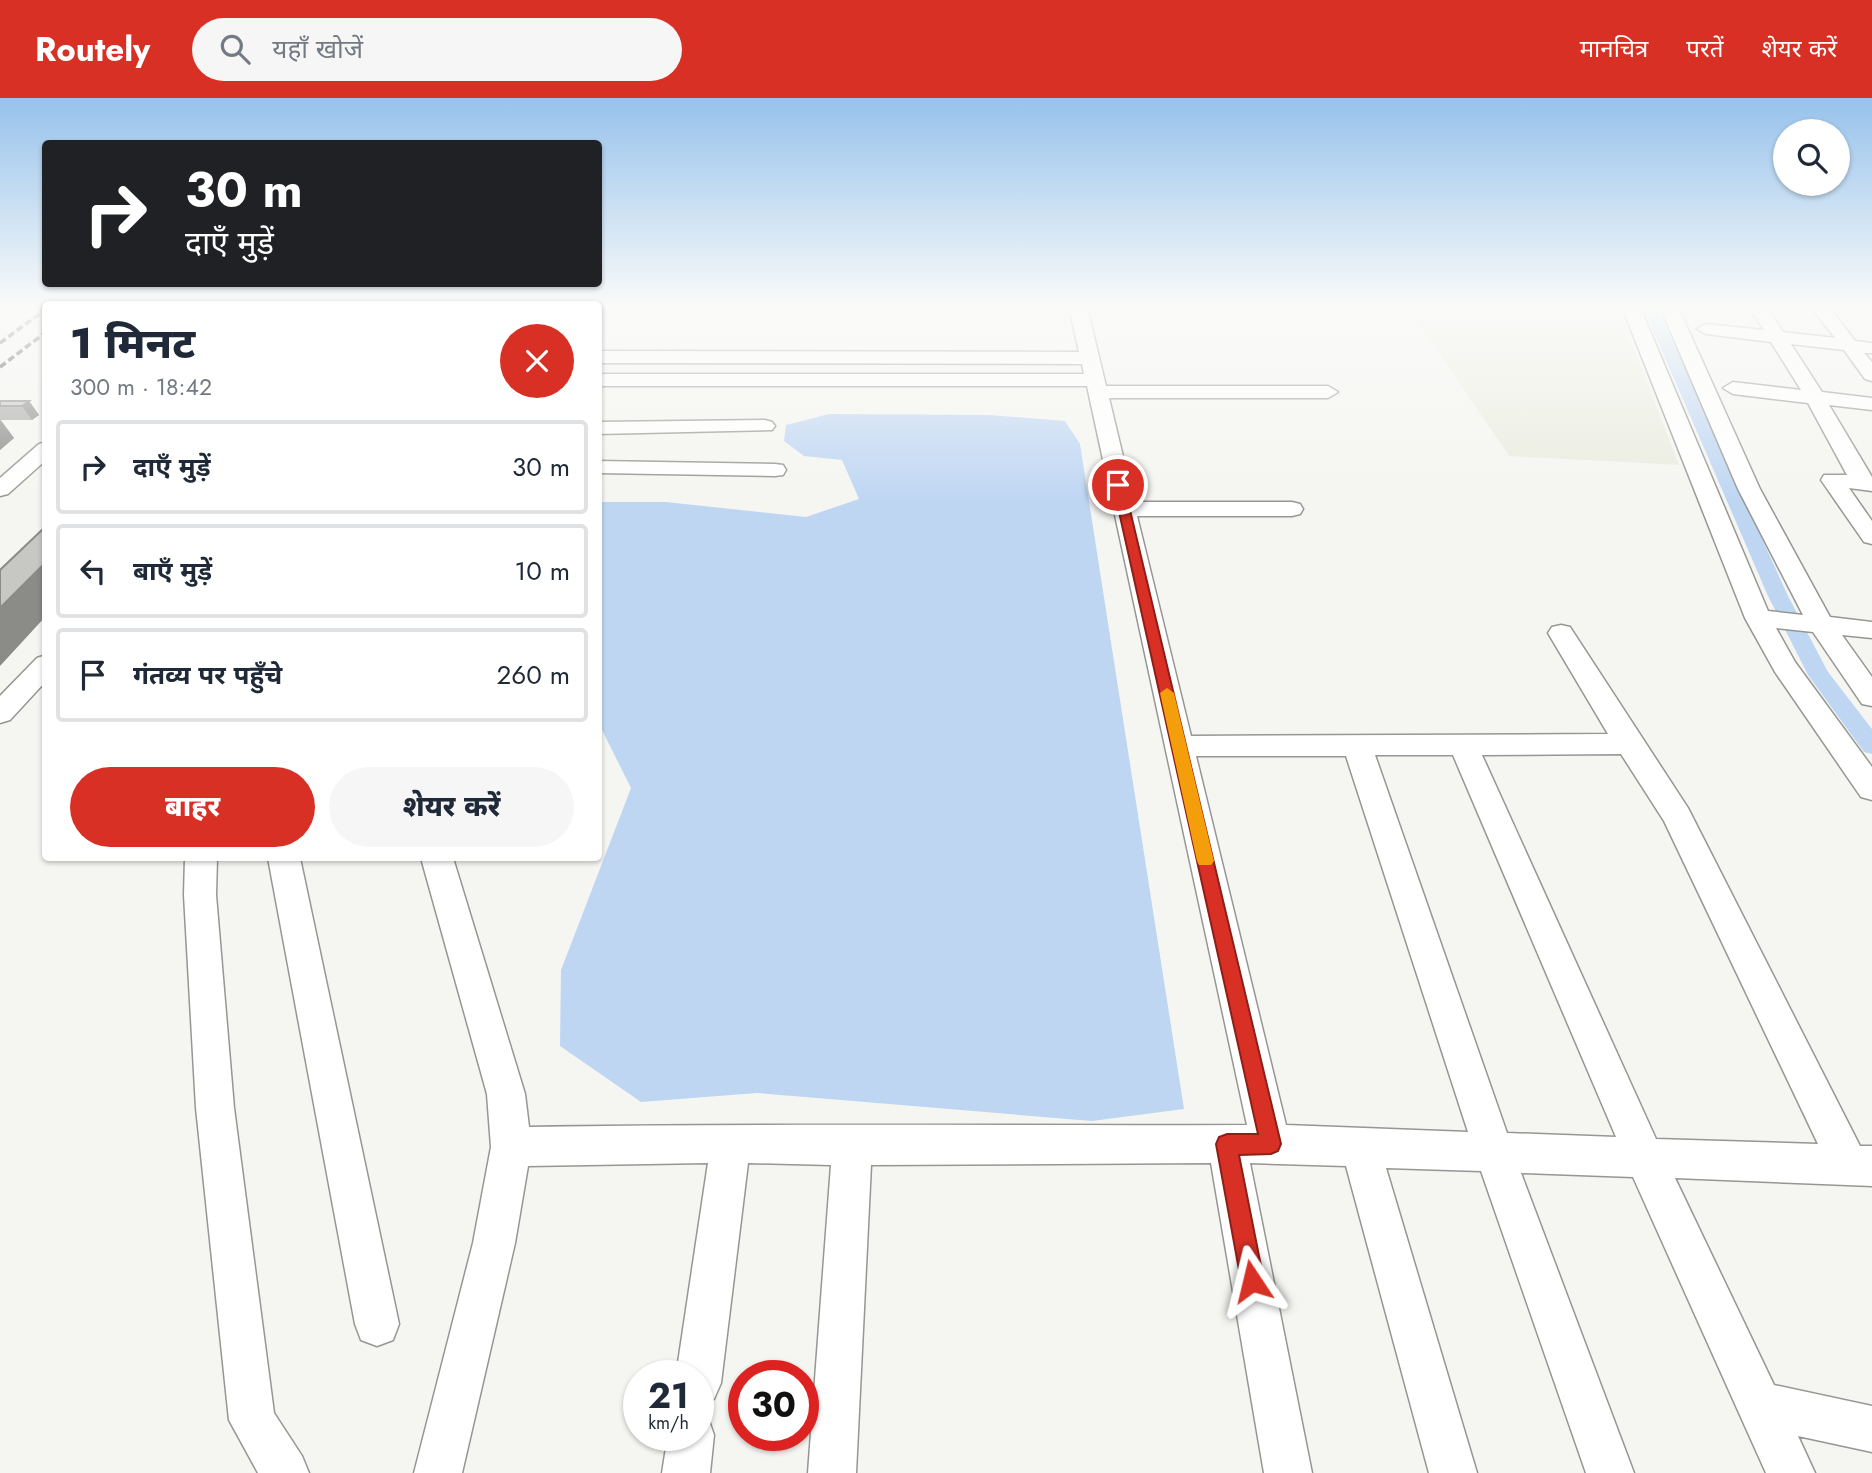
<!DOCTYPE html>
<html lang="hi">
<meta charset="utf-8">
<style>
body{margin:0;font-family:Jost,"Noto Sans Devanagari",sans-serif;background:#f6f6f7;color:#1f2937;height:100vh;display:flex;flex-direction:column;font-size:26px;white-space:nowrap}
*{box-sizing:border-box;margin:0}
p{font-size:23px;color:#747a83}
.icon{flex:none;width:38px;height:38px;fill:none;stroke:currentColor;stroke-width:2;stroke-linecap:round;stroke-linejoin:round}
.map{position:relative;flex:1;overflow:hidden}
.drawer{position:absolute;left:42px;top:203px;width:560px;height:560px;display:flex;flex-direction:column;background:#fff;border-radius:7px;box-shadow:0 2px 5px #0004}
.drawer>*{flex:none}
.top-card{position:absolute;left:42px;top:42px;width:560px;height:147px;border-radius:7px;box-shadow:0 2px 5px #0004;background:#202124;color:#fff;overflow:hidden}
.controls{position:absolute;left:1773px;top:21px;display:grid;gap:14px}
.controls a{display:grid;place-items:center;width:77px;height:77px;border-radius:50%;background:#fff;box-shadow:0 2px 5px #0004;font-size:35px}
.speed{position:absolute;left:623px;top:1262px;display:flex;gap:14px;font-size:35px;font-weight:700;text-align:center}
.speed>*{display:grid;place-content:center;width:91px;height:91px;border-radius:50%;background:#fff;box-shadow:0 2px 5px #0004;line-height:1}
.speed small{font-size:18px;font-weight:400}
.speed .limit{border:10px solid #d22;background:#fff;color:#111}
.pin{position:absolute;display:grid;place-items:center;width:60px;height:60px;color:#fff;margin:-30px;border:4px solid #fff;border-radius:50%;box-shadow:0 2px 7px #0007}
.me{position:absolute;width:77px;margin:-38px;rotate:350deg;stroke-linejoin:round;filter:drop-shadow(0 0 5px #0008)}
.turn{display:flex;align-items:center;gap:24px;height:147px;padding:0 28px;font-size:32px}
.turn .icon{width:91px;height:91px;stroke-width:2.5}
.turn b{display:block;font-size:49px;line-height:60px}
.round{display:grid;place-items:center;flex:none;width:74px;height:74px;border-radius:37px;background:#f6f6f7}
.headline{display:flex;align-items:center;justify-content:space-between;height:119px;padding:0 28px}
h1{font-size:42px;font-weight:800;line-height:52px}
.button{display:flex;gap:14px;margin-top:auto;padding:14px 28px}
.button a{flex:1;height:80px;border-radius:42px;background:#d93025;color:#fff;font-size:28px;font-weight:800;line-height:80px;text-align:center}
.button a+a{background:#f6f6f7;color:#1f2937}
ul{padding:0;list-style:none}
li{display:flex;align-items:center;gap:21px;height:94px;margin:0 14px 10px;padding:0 14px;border:4px solid #e0e1e3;border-radius:7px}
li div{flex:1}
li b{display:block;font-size:26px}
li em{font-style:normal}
header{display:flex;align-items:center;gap:42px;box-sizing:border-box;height:98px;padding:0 35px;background:#d93025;color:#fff}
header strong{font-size:33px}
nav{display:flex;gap:38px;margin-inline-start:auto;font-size:24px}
.search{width:490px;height:63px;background:#f6f6f7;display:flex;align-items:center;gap:18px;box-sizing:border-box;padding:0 24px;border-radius:38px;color:#747a83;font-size:26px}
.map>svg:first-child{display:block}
</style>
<header>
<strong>Routely</strong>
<div class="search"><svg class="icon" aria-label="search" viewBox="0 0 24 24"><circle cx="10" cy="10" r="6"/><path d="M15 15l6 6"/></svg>यहाँ खोजें</div>
<nav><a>मानचित्र</a><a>परतें</a><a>शेयर करें</a></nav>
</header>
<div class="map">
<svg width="1872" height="1375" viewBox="0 0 1872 1375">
<rect width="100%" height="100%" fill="#f5f6f1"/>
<path fill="#eaecdf" d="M1481,209H1618L1679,367L1509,358L1411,213L1482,211Z"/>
<path fill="#bfd6f3" d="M829,316L990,317L1065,323L1080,346L1184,1011L1092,1023L757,995L641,1004L560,948L561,872L631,690L599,626V404H666L806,419L859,401L842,362L804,358L784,343L786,327Z"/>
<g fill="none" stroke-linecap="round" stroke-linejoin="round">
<path fill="#bfd6f3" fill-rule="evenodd" d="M1643,209H1657L1788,498L1828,574L1872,631V656L1864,654L1808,577L1768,498Z"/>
<defs>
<path id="minor" d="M1069,209H1087L1106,288H1328L1338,294L1328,300H1109L1134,404H1292L1300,406L1303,411L1300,416L1292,418H1137L1191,638L1608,636L1548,535L1552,529L1561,527L1570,529L1688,710L1860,1048H1872V1088L1675,1080L1774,1287L1872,1308V1354L1798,1338L1815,1375H1766L1633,1079L1521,1075L1634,1375H1586L1481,1073L1386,1070L1477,1375H1429L1346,1068L1250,1065L1312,1375H1264L1211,1065L871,1067L856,1375H808L831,1067L748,1065L721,1285L714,1301L698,1308V1278H676L708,1065L528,1068L515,1145L462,1375H414L473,1145L491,1049L487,996L421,760H453L525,996L529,1029C768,1025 1008,1028 1247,1027L1087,288H598V276H1084L1082,266L598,265V253L1079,254ZM1621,656L1664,723L1818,1046L1656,1041L1482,657ZM1375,657H1453L1616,1039L1507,1035ZM1196,658H1346L1468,1034L1286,1027Z
M1622,209H1640L1768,513L1803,517L1738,391L1660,209H1678L1760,391L1830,519L1872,524V540L1842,537L1872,579V608L1862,606L1813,534L1776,530L1795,564L1872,669V702L1861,699L1775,574L1745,520Z
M1749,209H1767L1783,234L1835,240L1811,209H1829L1855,243L1872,245V255H1864L1872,264V283L1865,281L1844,252L1791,246L1822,294L1872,300V312L1829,307L1872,379V393L1849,390L1872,423V446L1864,444L1821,382L1824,377H1847L1808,305L1733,296L1723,290L1733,284L1801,292L1771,244L1706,236L1697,231L1706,226L1764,232Z
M765,322L772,324L775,328L772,332L598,336V324Z
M46,344V362L8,396L0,398V380L39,346Z
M598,363L775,366L783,367L786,372L783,377L775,378L598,375Z
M46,557V583L10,622L0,625V598L37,560Z
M185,760H217L216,797L234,1010L274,1315L302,1358L309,1375H258L229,1322L196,1010L184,797Z
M268,760H300L399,1226L393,1242L377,1248L361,1242L355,1226Z
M698,1317L708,1320L714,1337L710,1375H662L668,1337H698Z"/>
</defs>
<use href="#minor" stroke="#969792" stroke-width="3"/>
<use href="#minor" fill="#fff" fill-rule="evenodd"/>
<path stroke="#3b3b39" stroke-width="3.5" stroke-dasharray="7 3.5" stroke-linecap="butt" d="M0,245L46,211
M0,269L46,234"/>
</g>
<path fill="#ababa8" d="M0,303H29L39,317L32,322H1L14,340L0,352Z"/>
<path fill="#8b8b88" d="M29,303L39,317L32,322L22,308Z
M0,322L14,340L0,352Z
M46,464V518L0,568V510Z"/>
<path fill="#c7c7c3" stroke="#8b8b88" stroke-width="2" d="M0,303H29L22,308H0Z
M46,428V464L0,510V472Z"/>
<linearGradient id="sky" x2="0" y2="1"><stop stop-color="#97c2ec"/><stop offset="0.52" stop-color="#fafbf9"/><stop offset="1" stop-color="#fafbf9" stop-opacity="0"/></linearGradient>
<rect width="1872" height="402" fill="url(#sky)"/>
<path fill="#d93025" stroke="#8d1f18" stroke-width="2" d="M1118,384L1124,387L1281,1046L1278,1053L1271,1056L1239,1057L1264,1183L1260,1191L1252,1195L1244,1191L1241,1183L1216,1046L1219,1039L1227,1036H1258L1113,387Z"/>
<path fill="#f59e0b" d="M1167,590L1174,595L1214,763L1211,767H1199L1197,763L1160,595Z"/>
</svg>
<div class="controls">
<a><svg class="icon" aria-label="search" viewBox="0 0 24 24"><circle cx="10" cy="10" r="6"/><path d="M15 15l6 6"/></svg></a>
</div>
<div class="speed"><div>21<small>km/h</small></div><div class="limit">30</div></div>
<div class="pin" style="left:1118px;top:387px;background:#d93025"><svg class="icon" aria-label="arrive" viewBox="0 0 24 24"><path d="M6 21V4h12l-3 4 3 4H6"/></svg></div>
<svg class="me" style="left:1252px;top:1183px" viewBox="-20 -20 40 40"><path d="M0-17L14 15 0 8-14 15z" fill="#d93025" stroke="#fff" stroke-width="4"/></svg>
<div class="top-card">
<div class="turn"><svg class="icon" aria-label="right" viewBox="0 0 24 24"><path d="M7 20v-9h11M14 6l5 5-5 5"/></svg><div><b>30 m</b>दाएँ मुड़ें</div></div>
</div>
<section class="drawer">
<div class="headline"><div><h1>1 मिनट</h1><p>300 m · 18:42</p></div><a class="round" style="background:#d93025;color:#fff"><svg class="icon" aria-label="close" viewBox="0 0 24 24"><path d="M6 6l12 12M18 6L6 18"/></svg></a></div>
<ul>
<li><svg class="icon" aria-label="right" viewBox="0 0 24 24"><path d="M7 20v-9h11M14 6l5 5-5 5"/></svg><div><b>दाएँ मुड़ें</b></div><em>30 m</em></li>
<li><svg class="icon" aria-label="left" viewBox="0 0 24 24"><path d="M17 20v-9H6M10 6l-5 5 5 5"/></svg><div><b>बाएँ मुड़ें</b></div><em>10 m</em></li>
<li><svg class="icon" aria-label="arrive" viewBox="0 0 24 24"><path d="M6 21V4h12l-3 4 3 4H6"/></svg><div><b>गंतव्य पर पहुँचे</b></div><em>260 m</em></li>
</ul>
<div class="button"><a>बाहर</a><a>शेयर करें</a></div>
</section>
</div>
